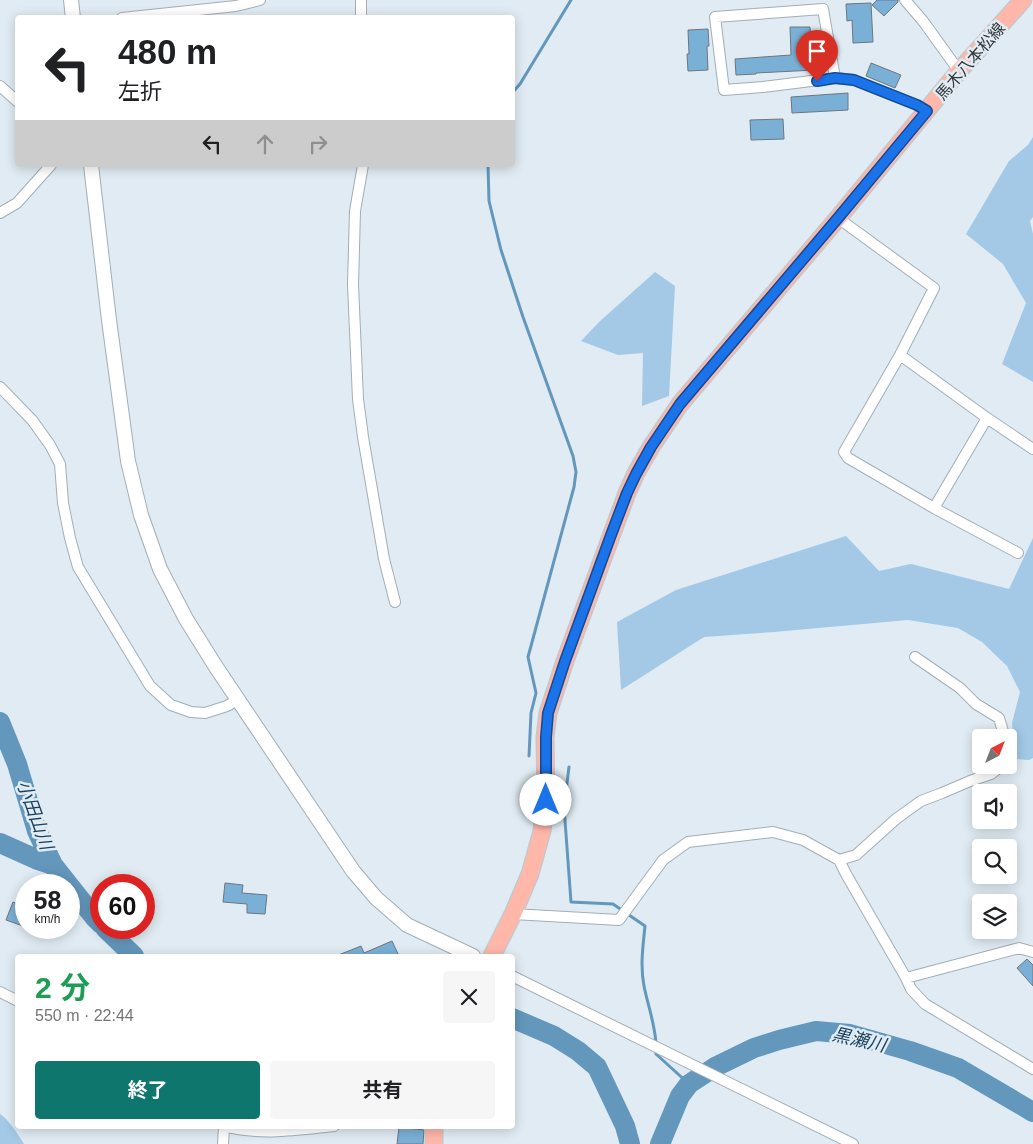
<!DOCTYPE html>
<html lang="ja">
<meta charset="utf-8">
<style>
body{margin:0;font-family:Helvetica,"Noto Sans JP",sans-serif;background:#f6f6f6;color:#202124;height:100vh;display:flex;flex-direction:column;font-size:19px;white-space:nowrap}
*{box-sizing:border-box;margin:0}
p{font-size:16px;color:#757577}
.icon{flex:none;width:28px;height:28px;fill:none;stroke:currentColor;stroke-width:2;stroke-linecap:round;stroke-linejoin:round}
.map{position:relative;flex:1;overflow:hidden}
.drawer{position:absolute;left:15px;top:954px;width:500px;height:175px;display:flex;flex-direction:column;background:#fff;border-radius:5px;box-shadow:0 2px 12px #0003}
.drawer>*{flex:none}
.hud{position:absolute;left:15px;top:15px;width:500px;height:152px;border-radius:5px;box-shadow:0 2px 12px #0003;background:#fff;color:#202124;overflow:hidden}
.needle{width:32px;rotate:42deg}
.buttons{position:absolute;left:972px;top:729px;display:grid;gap:10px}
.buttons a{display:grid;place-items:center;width:45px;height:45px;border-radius:5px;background:#fff;box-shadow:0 2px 12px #0003;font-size:25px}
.speed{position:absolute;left:15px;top:874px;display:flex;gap:10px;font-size:25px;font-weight:700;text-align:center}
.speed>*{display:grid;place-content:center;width:65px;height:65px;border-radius:50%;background:#fff;box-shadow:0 2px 12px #0003;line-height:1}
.speed small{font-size:12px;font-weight:400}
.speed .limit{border:8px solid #d22;background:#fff;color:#111}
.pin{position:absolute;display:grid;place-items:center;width:42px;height:42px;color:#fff;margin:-51px -21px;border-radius:50% 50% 50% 0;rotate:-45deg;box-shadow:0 0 5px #0007}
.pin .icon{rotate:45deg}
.me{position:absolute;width:55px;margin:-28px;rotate:0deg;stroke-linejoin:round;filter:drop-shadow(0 0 4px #0008)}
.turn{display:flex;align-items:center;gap:18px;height:105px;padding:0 20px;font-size:22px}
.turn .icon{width:65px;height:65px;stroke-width:2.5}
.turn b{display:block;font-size:35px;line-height:42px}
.lanes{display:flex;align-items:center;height:48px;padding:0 20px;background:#0003;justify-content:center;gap:25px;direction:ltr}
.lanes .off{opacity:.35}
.round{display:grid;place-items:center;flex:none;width:52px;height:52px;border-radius:5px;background:#f6f6f6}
.headline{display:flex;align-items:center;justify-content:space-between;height:85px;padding:0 20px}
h1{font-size:30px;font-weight:700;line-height:38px;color:#1e9e55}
.primary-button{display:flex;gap:10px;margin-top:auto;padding:10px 20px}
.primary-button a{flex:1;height:58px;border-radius:5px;background:#0f766e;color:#fff;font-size:20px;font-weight:700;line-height:58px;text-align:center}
.primary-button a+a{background:#f6f6f6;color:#202124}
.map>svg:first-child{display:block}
</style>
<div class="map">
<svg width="1033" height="1144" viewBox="0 0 1033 1144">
<rect width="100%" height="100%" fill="#e0ebf3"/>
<path fill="#a3c9e6" d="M1033,137V217L1030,221L1033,234V382L1002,364L1026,303L1003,264L966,234L1009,161L1028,145Z
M655,272L675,286L669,396L642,406L643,353L618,355L581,341L599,322Z
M846,536L879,571L911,564L1009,589L1033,538V758L1029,760L1016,759L1012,723L1020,692L1007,666L982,642L958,628L908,620L774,632L704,637L621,690L617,622L676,590Z
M0,1114C10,1121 17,1133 24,1144H0Z"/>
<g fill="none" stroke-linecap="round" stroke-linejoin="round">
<path stroke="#6397bc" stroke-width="3" d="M512,93L520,84L571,0
M488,165L489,201L501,250L523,317L573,456L576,472L574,487L528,657L536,693L531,713L529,756
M569,767L564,807L571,902L613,904L645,926C643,946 640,966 644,986C648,1006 655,1024 656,1044
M656,1051V1054L689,1084"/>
<path stroke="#6397bc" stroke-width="20" d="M0,722L17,764L37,831L53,865L95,918L101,924
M0,843L38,860L53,865
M105,928L134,956
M512,1018L554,1036L578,1051L597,1067L625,1126L630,1144
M660,1144L680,1096L689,1084L715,1067L754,1048L779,1040L816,1031L850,1034L910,1051L958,1068L1033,1112"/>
</g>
<path fill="#7bb0d6" stroke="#6d767e" d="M877,0H898V2L884,16L872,5Z
M871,3L873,42L853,43L852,20L847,21L846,4Z
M790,27H810L812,54H814L815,70L756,73V74L736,75L735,59L791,55Z
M708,29L709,46H707L708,70L688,71L687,54H689L688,30Z
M871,63L901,75L895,88L866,76Z
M848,93V110L792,113L791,97Z
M783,119L784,139L751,140L750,120Z
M225,883L243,885L242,893L267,895L265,914L247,913V904L223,902Z
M13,902L26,907V918L23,926L6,920Z
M392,941L399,956H336L361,946L364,953Z
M1027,959L1033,965V986L1017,968Z
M399,1127L424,1130L423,1144H397Z"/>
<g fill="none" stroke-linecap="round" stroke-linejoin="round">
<defs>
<path id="minor" d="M361,0V18
M905,0L923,21L959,71
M823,9L835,78L763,87L724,90L715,17Z
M122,18L236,6L260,0
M835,78L854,80L917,105L927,111
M0,86L18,102
M363,165L355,211L353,285L358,399L363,437L384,559L395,602
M0,213L17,203L51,165
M838,218L934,288L900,355L844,452L848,458L934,508L1018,553
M900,355L987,418L1033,449
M0,387L32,420L50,445L60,464L63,503L70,538L78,567L150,686L171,705L191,712L205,713L227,706L237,700
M934,508L987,418
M915,657L960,688L976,704L999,718L1005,738
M839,860L856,855L896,819L921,801L942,793L970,781L991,774L1003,765
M513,914L619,920L663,860L688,842L773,832L803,840L839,860L846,874L906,978L911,989L925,1004L1033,1069
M512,976L853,1144
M906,978L1019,948L1033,952
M0,992L18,1001
M224,1126C260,1136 297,1130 334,1126
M223,1144L224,1127"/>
<path id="tertiary" d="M71,0L73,18
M91,165L109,320L128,461L141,515L160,569L186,619L216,667L353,871L376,898L407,925L473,956"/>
<path id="primary" d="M492,956L513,914L530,874L542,831L546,800L545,737L548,713L565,661L627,493L636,473L651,447L680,404L838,218L959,71L1023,0
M434,1126V1144"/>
</defs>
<use href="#minor" stroke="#a3aeb6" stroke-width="12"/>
<use href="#tertiary" stroke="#a3aeb6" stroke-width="16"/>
<use href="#primary" stroke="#c6c7c8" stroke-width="19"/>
<use href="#minor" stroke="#fff" stroke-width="10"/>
<use href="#tertiary" stroke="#fff" stroke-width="14"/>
<use href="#primary" stroke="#ffb7aa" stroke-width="16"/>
</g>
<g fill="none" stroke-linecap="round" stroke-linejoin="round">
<defs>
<path id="route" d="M546,800V737L548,713L565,661L611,535L627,493L636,474L651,447L680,404L838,218L927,111L917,105L854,80L835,78L817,81"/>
</defs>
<use href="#route" stroke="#114b97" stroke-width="12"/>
<use href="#route" stroke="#1a73e8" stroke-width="9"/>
</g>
<g text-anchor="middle" stroke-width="5" stroke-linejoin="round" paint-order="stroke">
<g font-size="16" fill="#32373a" stroke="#e0ebf3">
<text transform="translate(970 61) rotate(-49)" y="6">馬木八本松線</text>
</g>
<g font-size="18" font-style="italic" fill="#19415d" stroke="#e0ebf3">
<text transform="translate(35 815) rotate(70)" y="6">小田山川</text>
<text transform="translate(859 1040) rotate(13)" y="6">黒瀬川</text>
</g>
</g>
</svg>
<div class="buttons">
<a><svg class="needle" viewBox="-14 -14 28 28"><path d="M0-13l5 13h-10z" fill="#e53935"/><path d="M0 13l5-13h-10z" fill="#757577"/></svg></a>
<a><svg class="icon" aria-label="sound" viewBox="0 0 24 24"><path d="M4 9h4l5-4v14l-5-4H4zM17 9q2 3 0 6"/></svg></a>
<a><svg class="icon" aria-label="search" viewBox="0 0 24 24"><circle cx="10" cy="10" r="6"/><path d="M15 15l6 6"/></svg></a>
<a><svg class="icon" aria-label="layers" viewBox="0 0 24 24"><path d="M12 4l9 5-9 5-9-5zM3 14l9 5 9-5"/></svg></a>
</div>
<div class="speed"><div>58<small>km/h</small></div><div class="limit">60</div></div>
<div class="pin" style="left:817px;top:81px;background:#d93025"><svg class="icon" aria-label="arrive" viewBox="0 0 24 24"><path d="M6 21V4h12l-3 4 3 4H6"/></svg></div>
<svg class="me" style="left:546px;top:800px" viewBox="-20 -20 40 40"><circle r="19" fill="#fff"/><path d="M0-13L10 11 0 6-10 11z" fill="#1a73e8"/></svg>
<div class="hud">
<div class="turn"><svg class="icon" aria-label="left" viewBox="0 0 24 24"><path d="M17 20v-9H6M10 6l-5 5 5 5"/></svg><div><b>480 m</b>左折</div></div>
<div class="lanes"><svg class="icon" aria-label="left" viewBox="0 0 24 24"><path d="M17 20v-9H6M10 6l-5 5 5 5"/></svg><svg class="icon off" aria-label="ahead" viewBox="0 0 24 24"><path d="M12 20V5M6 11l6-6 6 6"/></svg><svg class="icon off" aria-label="right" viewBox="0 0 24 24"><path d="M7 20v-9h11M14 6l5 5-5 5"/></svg></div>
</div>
<section class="drawer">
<div class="headline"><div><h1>2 分</h1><p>550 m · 22:44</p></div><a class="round"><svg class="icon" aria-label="close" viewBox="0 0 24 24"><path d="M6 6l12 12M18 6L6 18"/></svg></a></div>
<div class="primary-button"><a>終了</a><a>共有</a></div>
</section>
</div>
